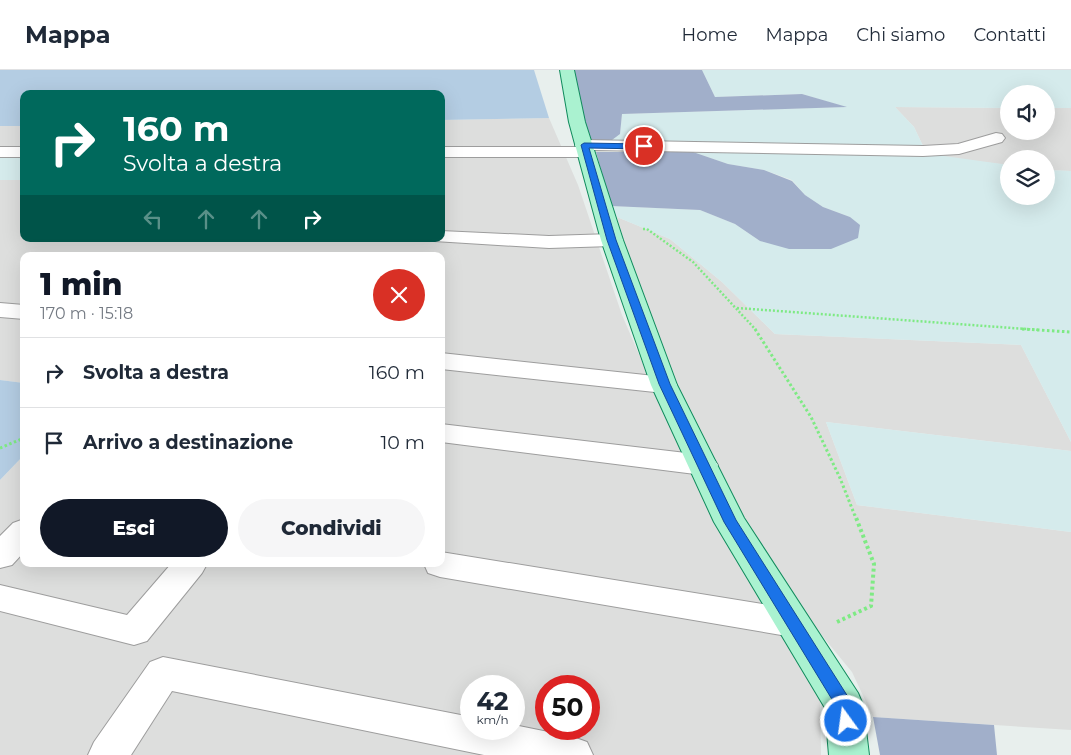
<!DOCTYPE html>
<html lang="it">
<meta charset="utf-8">
<style>
body{margin:0;font-family:Montserrat,sans-serif;background:#f6f6f7;color:#1f2937;height:100vh;display:flex;flex-direction:column;font-size:19px;white-space:nowrap}
*{box-sizing:border-box;margin:0}
p{font-size:16px;color:#747a83}
.icon{flex:none;width:28px;height:28px;fill:none;stroke:currentColor;stroke-width:2;stroke-linecap:round;stroke-linejoin:round}
.map{position:relative;flex:1;overflow:hidden}
.details{position:absolute;left:20px;top:182px;width:425px;height:315px;display:flex;flex-direction:column;background:#fff;border-radius:10px;box-shadow:0 5px 20px #0002}
.details>*{flex:none}
.guide{position:absolute;left:20px;top:20px;width:425px;height:152px;border-radius:10px;box-shadow:0 5px 20px #0002;background:#00695c;color:#fff;overflow:hidden}
.tools{position:absolute;left:1000px;top:15px;display:grid;gap:10px}
.tools a{display:grid;place-items:center;width:55px;height:55px;border-radius:50%;background:#fff;box-shadow:0 5px 20px #0002;font-size:25px}
.speed{position:absolute;left:460px;top:605px;display:flex;gap:10px;font-size:25px;font-weight:700;text-align:center}
.speed>*{display:grid;place-content:center;width:65px;height:65px;border-radius:50%;background:#fff;box-shadow:0 5px 20px #0002;line-height:1}
.speed small{font-size:12px;font-weight:400}
.speed .limit{border:8px solid #d22;background:#fff;color:#111}
.pin{position:absolute;display:grid;place-items:center;width:42px;height:42px;color:#fff;margin:-21px;border:2px solid #fff;border-radius:50%;box-shadow:0 1px 5px #0007}
.me{position:absolute;width:55px;margin:-28px;rotate:346deg;stroke-linejoin:round;filter:drop-shadow(0 0 4px #0008)}
.turn{display:flex;align-items:center;gap:18px;height:105px;padding:0 20px;font-size:22px}
.turn .icon{width:65px;height:65px;stroke-width:2.5}
.turn b{display:block;font-size:35px;line-height:42px}
.lanes{display:flex;align-items:center;height:48px;padding:0 20px;background:#0003;justify-content:center;gap:25px;direction:ltr}
.lanes .off{opacity:.35}
.round{display:grid;place-items:center;flex:none;width:52px;height:52px;border-radius:26px;background:#f6f6f7}
.overview{display:flex;align-items:center;justify-content:space-between;height:85px;padding:0 20px}
h1{font-size:30px;font-weight:800;line-height:38px;color:#111827}
.action{display:flex;gap:10px;margin-top:auto;padding:10px 20px}
.action a{flex:1;height:58px;border-radius:30px;background:#111827;color:#fff;font-size:20px;font-weight:800;line-height:58px;text-align:center}
.action a+a{background:#f6f6f7;color:#1f2937}
ul{padding:0;list-style:none}
li{display:flex;align-items:center;gap:15px;height:70px;padding:0 20px;border-top:1px solid #e0e1e3}
li div{flex:1}
li b{display:block;font-size:19px}
li em{font-style:normal}
header{display:flex;align-items:center;gap:30px;box-sizing:border-box;height:70px;padding:0 25px;background:#fff;border-bottom:1px solid #e0e1e3}
header strong{font-size:24px}
nav{display:flex;gap:28px;margin-inline-start:auto;font-size:18px}
.map>svg:first-child{display:block}
</style>
<header>
<strong>Mappa</strong>
<nav><a>Home</a><a>Mappa</a><a>Chi siamo</a><a>Contatti</a></nav>
</header>
<div class="map">
<svg width="1071" height="685" viewBox="0 0 1071 685">
<rect width="100%" height="100%" fill="#e8efed"/>
<path fill="#dddedd" fill-rule="evenodd" d="M895,37L1009,38V61H1046V38H1071V101L1046,100V89H1009V95L931,86L923,76L914,57Z
M549,48L578,115L622,245L675,368L820,629L821,685H0V410L24,385V494H441V186H24V313L0,310V56H24V169H441V50ZM471,616H514V659H471ZM546,616H589V659H546Z
M617,147L670,169L722,212L775,264L1021,275L1071,372V381L826,352L857,435L1071,462V660L873,647L852,602L772,505L671,307L626,178Z"/>
<path fill="#d5ebec" d="M702,0H1071V38H1046V24H1009V38L895,37L914,57L923,76L608,73L620,64L622,44L845,37L802,24L715,27Z
M693,82L944,86L1009,95V126H1046V100L1071,101V372L1021,275L775,264L722,212L670,169L617,147L611,136L700,140L735,154L760,171L850,147L823,137L812,130L805,125L792,110L764,100L728,94Z
M0,87H24V110H0Z
M826,352L1071,381V462L857,435Z"/>
<path fill="#b4cde3" d="M0,0H534L549,48L441,50V24H24V56H0Z
M0,310L24,313V385L0,410Z"/>
<path fill="#a1afca" d="M574,0H702L715,27L802,24L847,37L622,44L620,64L608,73H589Z
M596,82H693L728,94L764,100L792,111L805,125L823,137L850,147L860,155L858,168L831,179H789L760,171L735,154L700,140L611,136Z
M873,647L994,655L997,685H880Z"/>
<g fill="none" stroke-linecap="round" stroke-linejoin="round">
<defs>
<path id="minor" d="M996,63L1002,64L1005,68L1002,72L959,84L923,86L594,80L592,86L586,87H441V77H576L575,75L578,71L584,70L923,76L958,74Z
M0,77H24V87H0Z
M441,161L549,166L612,164L619,166L623,170L619,174L612,176L549,178L434,171L432,169H441Z
M0,233L24,235V249L0,247Z
M441,283L664,307L673,309L677,315L673,321L664,323L441,299Z
M441,354L703,385L713,388L718,395L713,402L703,405L441,372Z
M24,449V482L12,495L0,498V466L13,453Z
M441,482L793,539L805,543L811,553L805,563L793,567L440,507L428,503L424,494H441Z
M171,494H207L202,503L147,571L134,575L0,541V515L127,545Z
M163,587L471,647V659H514V655L573,667L587,672L593,685H484L172,621L131,685H88L94,672L150,592Z"/>
<path id="major" d="M560,0H574L585,52L623,170L677,315L744,448L858,623L863,635L869,685H829L825,638L714,452L651,315L601,170L569,52Z"/>
</defs>
<use href="#minor" stroke="#9d9d9d" stroke-width="2"/>
<use href="#major" stroke="#118b5d" stroke-width="2"/>
<path stroke="#7eea84" stroke-width="2.5" stroke-dasharray="2 2" stroke-linecap="butt" d="M643,159H647L693,192L756,260
M737,238L1040,260"/>
<path stroke="#7eea84" stroke-width="3" stroke-dasharray="2.5 2.5" stroke-linecap="butt" d="M755,259L811,347L840,408L855,446
M1022,259L1071,262
M0,378L24,368"/>
<path stroke="#7eea84" stroke-width="4" stroke-dasharray="3 3" stroke-linecap="butt" d="M837,552L871,536L874,494L855,445"/>
<use href="#minor" fill="#fff" fill-rule="evenodd"/>
<use href="#major" fill="#aaf2d0" fill-rule="evenodd"/>
</g>
<path fill="#1a73e8" stroke="#114b97" d="M584,73L644,74L648,76L644,79L589,78L616,170L670,314L736,450L850,630L854,651L851,656L846,659L840,656L836,636L724,452L659,314L607,170L581,75Z"/>
</svg>
<div class="tools">
<a><svg class="icon" aria-label="sound" viewBox="0 0 24 24"><path d="M4 9h4l5-4v14l-5-4H4zM17 9q2 3 0 6"/></svg></a>
<a><svg class="icon" aria-label="layers" viewBox="0 0 24 24"><path d="M12 4l9 5-9 5-9-5zM3 14l9 5 9-5"/></svg></a>
</div>
<div class="speed"><div>42<small>km/h</small></div><div class="limit">50</div></div>
<div class="pin" style="left:644px;top:76px;background:#d93025"><svg class="icon" aria-label="arrive" viewBox="0 0 24 24"><path d="M6 21V4h12l-3 4 3 4H6"/></svg></div>
<svg class="me" style="left:846px;top:651px" viewBox="-20 -20 40 40"><circle r="17" fill="#1a73e8" stroke="#fff" stroke-width="3"/><path d="M0-11L8 9 0 5-8 9z" fill="#fff"/></svg>
<div class="guide">
<div class="turn"><svg class="icon" aria-label="right" viewBox="0 0 24 24"><path d="M7 20v-9h11M14 6l5 5-5 5"/></svg><div><b>160 m</b>Svolta a destra</div></div>
<div class="lanes"><svg class="icon off" aria-label="left" viewBox="0 0 24 24"><path d="M17 20v-9H6M10 6l-5 5 5 5"/></svg><svg class="icon off" aria-label="ahead" viewBox="0 0 24 24"><path d="M12 20V5M6 11l6-6 6 6"/></svg><svg class="icon off" aria-label="ahead" viewBox="0 0 24 24"><path d="M12 20V5M6 11l6-6 6 6"/></svg><svg class="icon" aria-label="right" viewBox="0 0 24 24"><path d="M7 20v-9h11M14 6l5 5-5 5"/></svg></div>
</div>
<section class="details">
<div class="overview"><div><h1>1 min</h1><p>170 m · 15:18</p></div><a class="round" style="background:#d93025;color:#fff"><svg class="icon" aria-label="close" viewBox="0 0 24 24"><path d="M6 6l12 12M18 6L6 18"/></svg></a></div>
<ul>
<li><svg class="icon" aria-label="right" viewBox="0 0 24 24"><path d="M7 20v-9h11M14 6l5 5-5 5"/></svg><div><b>Svolta a destra</b></div><em>160 m</em></li>
<li><svg class="icon" aria-label="arrive" viewBox="0 0 24 24"><path d="M6 21V4h12l-3 4 3 4H6"/></svg><div><b>Arrivo a destinazione</b></div><em>10 m</em></li>
</ul>
<div class="action"><a>Esci</a><a>Condividi</a></div>
</section>
</div>
